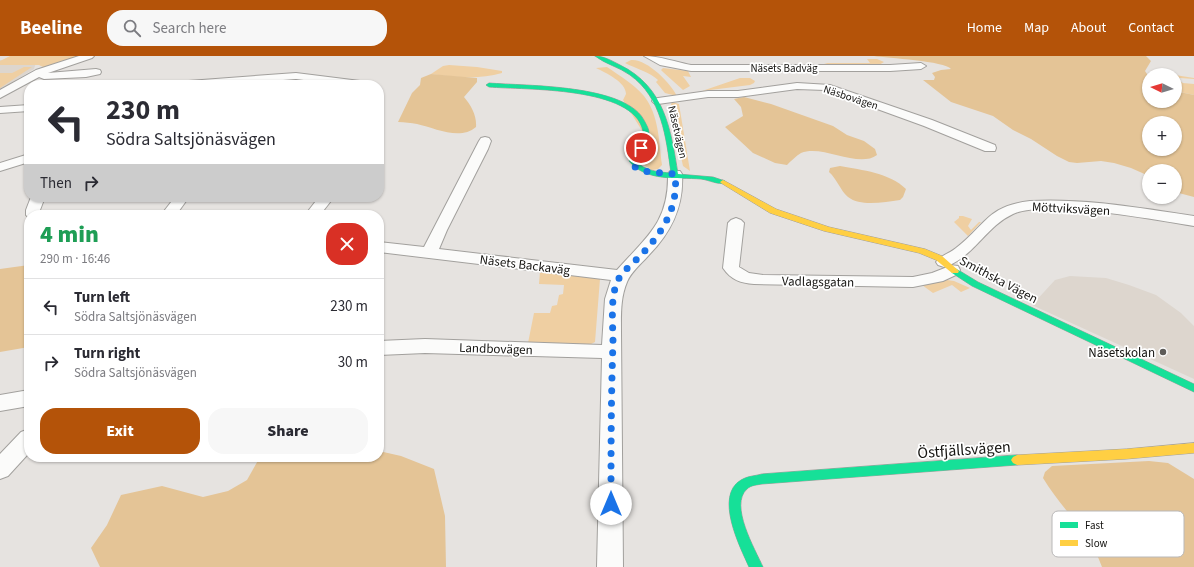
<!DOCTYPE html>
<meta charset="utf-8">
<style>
body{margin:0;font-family:"Source Sans 3",sans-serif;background:#f7f7f7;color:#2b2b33;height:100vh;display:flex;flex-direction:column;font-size:15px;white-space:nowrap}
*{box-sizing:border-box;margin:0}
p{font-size:13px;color:#7c7c81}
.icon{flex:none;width:22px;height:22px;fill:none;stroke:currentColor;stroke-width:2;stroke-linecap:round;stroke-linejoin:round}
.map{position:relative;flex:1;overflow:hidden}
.panel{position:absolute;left:24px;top:154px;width:360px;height:252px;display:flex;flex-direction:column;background:#fff;border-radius:16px;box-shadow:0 1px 3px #0004}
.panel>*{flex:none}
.top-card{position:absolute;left:24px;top:24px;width:360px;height:122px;border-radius:16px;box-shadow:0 1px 3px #0004;background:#fff;color:#2b2b33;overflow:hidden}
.needle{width:26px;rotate:275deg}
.controls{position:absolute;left:1142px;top:12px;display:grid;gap:8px}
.controls a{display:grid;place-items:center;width:40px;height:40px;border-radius:50%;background:#fff;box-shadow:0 1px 3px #0004;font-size:20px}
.pin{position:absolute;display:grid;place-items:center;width:34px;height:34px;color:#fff;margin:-17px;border:2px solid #fff;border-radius:50%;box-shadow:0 1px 4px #0007}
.me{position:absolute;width:44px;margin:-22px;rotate:0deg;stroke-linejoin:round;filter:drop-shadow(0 0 3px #0008)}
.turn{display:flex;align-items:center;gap:14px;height:84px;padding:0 16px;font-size:18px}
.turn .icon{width:52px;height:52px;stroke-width:2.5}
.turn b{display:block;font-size:28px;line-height:34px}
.then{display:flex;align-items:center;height:38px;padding:0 16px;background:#0003;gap:8px;font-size:15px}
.round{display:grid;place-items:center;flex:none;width:42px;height:42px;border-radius:16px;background:#f7f7f7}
.headline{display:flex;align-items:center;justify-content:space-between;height:68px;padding:0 16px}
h1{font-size:24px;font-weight:800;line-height:30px;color:#1e9e55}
.primary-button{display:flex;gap:8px;margin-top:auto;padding:8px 16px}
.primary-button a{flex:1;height:46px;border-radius:16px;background:#b45309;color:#fff;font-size:16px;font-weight:800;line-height:46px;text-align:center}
.primary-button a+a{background:#f7f7f7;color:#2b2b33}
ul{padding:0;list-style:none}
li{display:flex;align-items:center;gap:12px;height:56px;padding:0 16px;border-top:1px solid #e1e1e2}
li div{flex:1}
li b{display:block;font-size:15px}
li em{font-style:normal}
header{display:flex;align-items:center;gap:24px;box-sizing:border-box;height:56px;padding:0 20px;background:#b45309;color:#fff}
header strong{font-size:19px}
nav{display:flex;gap:22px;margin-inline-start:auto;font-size:14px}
.search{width:280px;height:36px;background:#f7f7f7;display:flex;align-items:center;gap:10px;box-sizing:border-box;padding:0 14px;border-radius:16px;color:#7c7c81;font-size:15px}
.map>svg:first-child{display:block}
</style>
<header>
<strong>Beeline</strong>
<div class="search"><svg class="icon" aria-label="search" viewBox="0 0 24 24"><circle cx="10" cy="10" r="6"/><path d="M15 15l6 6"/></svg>Search here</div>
<nav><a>Home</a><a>Map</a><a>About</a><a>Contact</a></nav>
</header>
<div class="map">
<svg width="1194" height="511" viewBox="0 0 1194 511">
<rect width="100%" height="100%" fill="#e6e3e0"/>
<path fill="#ddd6ce" d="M0,4H33L36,6L34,13L0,34Z
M1070,220L1106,222L1129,229L1156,239L1181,257L1194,270V323L1032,249L1055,224Z"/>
<path fill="#efcfa2" d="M10,0H83L45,12L39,9H0V5Z
M867,3H877L884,6L879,9H831L824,7H870Z
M631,4C646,2 671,27 677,40L665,37L656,26L658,24C651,17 635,12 625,7Z
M449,9L477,11L502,15V17C478,24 455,21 431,18L443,10Z
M24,11H32L0,32V17H12Z
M607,11C620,20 634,28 644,40C659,59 659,86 662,109L658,113L652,114L637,105L649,86L623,44L626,38C626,26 606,17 596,12Z
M663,12L688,15L691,21L683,20L690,30L683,34L663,16L661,14Z
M1175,19L1194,22V23L1180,22L1176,23L1183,27L1194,28V39L1175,35Z
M740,22H750L755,25L754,27L750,29L702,35Z
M672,46L679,48L690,115L683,110L670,51Z
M959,160H963L972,163L968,170L971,174L979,166H981L968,180L954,166L959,162Z
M540,215L593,221L600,223L595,286L587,290L528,287L534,257H550L552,250L557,249L559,239L563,238L564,229L539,228Z
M947,224L954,225L970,232L961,236L952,229L933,237L922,229Z"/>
<path fill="#e4c496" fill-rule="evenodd" d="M874,0H1146L1151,5L1145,15L1149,21V45H1175V35L1194,39V141L1175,136V115H1149V120L1131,112L1114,107L1101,105L1077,107L1069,106L1057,100L1031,83L1013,74L993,60L951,46L923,24H934L935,21L932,17L941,14L951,13C945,5 887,2 874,0ZM1149,67H1175V93H1149Z
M431,18L477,22V26L464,41C471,49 477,60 476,71C460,85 435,72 417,68C411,67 405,66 398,66L412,37L420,29L421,22Z
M744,41L771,48L833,70L847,79L864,85L875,93L877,99C858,113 823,88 801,97C796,100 791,105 787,109L775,107L753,97L725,71L743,60L741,51L734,43Z
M840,110C862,114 890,117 906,133L903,141L900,144C884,146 861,151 848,141C840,134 837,123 829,116L830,112Z
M29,209V291L0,296V213Z
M379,395L401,400L434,413L445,460L446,511H100L91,492L107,469L121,439L162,430L203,441L228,435L247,424L260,401H379Z
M1149,405L1168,407L1194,423V511H1102C1090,477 1061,452 1043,422L1045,416L1052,410Z"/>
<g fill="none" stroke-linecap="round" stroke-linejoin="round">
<defs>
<path id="street" d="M79,0H94L92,2L48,17L96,13L100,14L101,16L100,18L86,21L44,23L39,21L0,42V34L36,14Z
M644,0C660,0 675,6 691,9H890L921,7L926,10L921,13L890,15H691L660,9Z
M296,17L368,26L373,29H342L296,23L218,29H170L175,26Z
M797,27L830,29L932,64L995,89L996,92L995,95H985L924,70L825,34L797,33L738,41H708L658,48L654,47L652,45L654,43L658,42L708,35H738Z
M29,49V55L0,57V51Z
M485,81L489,82L491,85L488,93L447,174L439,193L617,214C646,181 669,167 668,118L670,115H680L682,118C684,151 671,177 648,200C641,208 631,216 627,226C620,242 621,261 621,277L623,511H597L602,302L425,297L379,299V285L425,283L602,289L605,243L611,224L379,196V186L424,191L479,85L481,82Z
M29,98V106L0,115V107Z
M31,141H45L40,154V159H29V162L26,159V154Z
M175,141H189L176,159H161Z
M319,141H334L320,159H305Z
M1030,145C1085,142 1140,152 1194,160V170C1157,164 1044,143 1013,158C987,170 977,196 950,209L958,210L960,214L958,218L943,225L913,231L754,228C741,227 731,224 723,212L728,167L731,164L736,162L741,164L744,167L739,211L749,217L763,219L913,221L932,217L950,210L944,211L938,209L936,206C940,200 950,197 956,192C986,169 987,150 1030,145Z
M29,334V350L0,355V339Z
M29,373V397L8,420L0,423V398L21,376Z"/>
<path id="fast" d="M595,0C604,0 612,5 620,9C665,31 671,74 678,118L713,121L725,125V127C718,129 709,124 701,123C677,121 646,126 629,105C633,97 645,85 643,75C634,30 525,34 489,31L486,29L489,27C526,30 628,28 645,66C647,70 649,73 649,77C649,88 640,96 635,105C646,115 658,116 671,117C666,81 662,42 630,19C619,11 605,8 595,0Z
M955,212L978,226L1194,328V336L972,230L952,217L951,215Z
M1017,399L1021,401L1023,404L1021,407L1017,409L762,428C757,429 751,429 747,433C729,449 755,493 763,511H749C740,491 714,440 741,424C747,420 755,420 762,418Z"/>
<path id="slow" d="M723,124L776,153L829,171L925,193L942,200L959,215L958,217H952L936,204L919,197L824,175L770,157L721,127L720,126Z
M1194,387V397L1126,403L1017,409L1013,407L1011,404L1013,401L1017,399L1126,393Z"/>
</defs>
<use href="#street" stroke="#a2a09d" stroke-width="2"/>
<use href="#fast" stroke="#a2a09d" stroke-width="1"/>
<use href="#slow" stroke="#a2a09d" stroke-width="1"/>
<use href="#street" fill="#fbfbfa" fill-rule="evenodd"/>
<use href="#fast" fill="#16e098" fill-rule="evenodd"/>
<use href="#slow" fill="#ffcf43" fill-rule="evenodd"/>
</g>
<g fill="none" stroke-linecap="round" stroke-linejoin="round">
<path stroke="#1a73e8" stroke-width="7" stroke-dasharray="0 12.6" d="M611,448C611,394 611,341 613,287C613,268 610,244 617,226C621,217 630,210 637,203C661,179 679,153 675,118L648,116L635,111L632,105L641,92"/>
</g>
<circle fill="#5e5c59" stroke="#fff" stroke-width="1.5" cx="1163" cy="296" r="4"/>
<g text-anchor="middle" stroke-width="3.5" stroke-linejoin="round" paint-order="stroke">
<g font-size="11" fill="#151411" stroke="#fff">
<text x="784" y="16">Näsets Badväg</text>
<text transform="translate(851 41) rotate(18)" y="4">Näsbovägen</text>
<text transform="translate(678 76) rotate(77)" y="4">Näsetvägen</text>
</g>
<g font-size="13" fill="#151411" stroke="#fff">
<text transform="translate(1071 152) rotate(3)" y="5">Möttviksvägen</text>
<text transform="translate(525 208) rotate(7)" y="5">Näsets Backaväg</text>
<text transform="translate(999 223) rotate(28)" y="5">Smithska Vägen</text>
<text transform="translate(818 225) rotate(1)" y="5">Vadlagsgatan</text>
<text transform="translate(496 292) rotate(2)" y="5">Landbovägen</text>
</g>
<g font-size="13" fill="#151411" stroke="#fff" text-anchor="end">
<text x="1155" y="301">Näsetskolan</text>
</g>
<g font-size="16" fill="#151411" stroke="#fff">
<text transform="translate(964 393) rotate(-4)" y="6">Östfjällsvägen</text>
</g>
</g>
<rect x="1052" y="455" width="132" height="46" rx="6" fill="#fff" stroke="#b9b8b8" stroke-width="1"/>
<rect x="1060" y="466" width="18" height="6" fill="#16e098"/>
<rect x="1060" y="484" width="18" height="6" fill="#ffcf43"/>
<g font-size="11" fill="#151411">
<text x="1085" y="473">Fast</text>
<text x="1085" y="491">Slow</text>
</g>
</svg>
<div class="controls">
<a><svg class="needle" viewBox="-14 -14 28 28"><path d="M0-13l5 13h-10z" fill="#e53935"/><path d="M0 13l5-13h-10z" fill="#7c7c81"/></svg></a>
<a>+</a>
<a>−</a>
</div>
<div class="pin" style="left:641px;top:92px;background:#d93025"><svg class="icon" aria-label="arrive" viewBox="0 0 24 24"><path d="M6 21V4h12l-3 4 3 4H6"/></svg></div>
<svg class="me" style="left:611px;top:448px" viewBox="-20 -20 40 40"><circle r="19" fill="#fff"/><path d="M0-13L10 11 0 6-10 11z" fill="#1a73e8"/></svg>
<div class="top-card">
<div class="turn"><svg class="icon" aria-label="left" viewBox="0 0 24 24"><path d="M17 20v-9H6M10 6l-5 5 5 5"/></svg><div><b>230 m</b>Södra Saltsjönäsvägen</div></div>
<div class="then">Then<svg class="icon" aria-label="right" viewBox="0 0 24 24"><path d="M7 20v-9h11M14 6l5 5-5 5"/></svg></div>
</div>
<section class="panel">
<div class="headline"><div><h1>4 min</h1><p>290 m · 16:46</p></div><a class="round" style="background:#d93025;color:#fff"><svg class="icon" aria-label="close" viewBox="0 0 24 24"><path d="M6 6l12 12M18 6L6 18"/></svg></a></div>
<ul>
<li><svg class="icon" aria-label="left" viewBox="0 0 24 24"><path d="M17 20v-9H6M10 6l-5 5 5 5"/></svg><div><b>Turn left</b><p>Södra Saltsjönäsvägen</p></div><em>230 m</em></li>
<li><svg class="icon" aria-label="right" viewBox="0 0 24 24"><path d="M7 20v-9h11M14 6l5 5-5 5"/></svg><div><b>Turn right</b><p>Södra Saltsjönäsvägen</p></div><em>30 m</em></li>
</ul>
<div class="primary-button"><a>Exit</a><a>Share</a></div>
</section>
</div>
